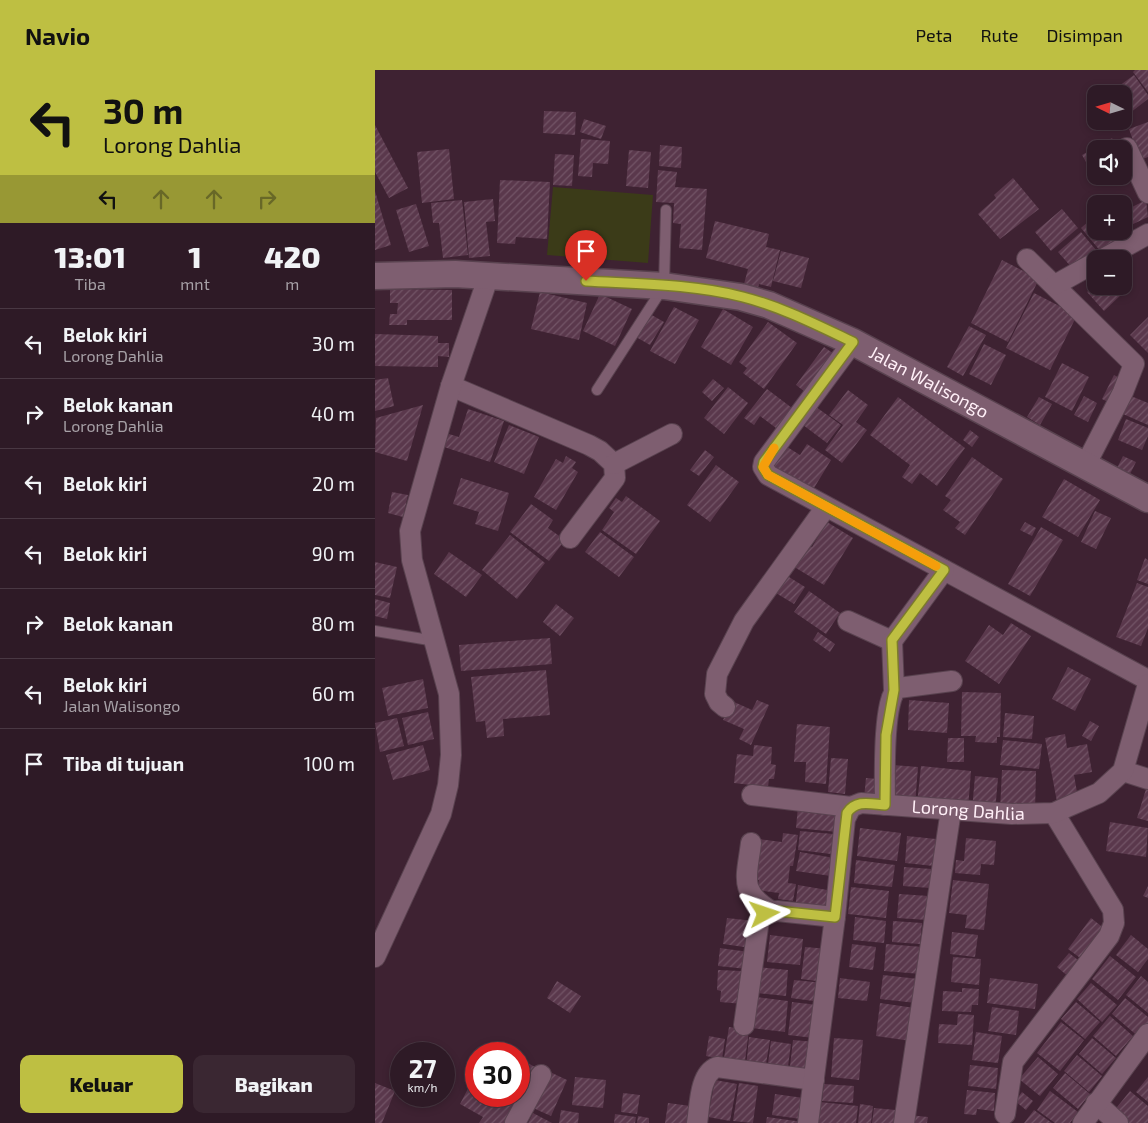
<!DOCTYPE html>
<html lang="id">
<meta charset="utf-8">
<style>
body{margin:0;font-family:"Exo 2",sans-serif;background:#3a2732;color:#f1f3f6;height:100vh;display:flex;flex-direction:column;font-size:19px;white-space:nowrap}
*{box-sizing:border-box;margin:0}
p{font-size:16px;color:#a7a1a7}
.icon{flex:none;width:28px;height:28px;fill:none;stroke:currentColor;stroke-width:2;stroke-linecap:round;stroke-linejoin:round}
.map{position:relative;flex:1;overflow:hidden}
.side{display:flex;flex-direction:column;background:#2e1a26;width:375px}
.side>*{flex:none}
.banner{background:#bebf42;color:#111;overflow:hidden}
.needle{width:32px;rotate:275deg}
.controls{position:absolute;left:712px;top:15px;display:grid;gap:10px}
.controls a{display:grid;place-items:center;width:45px;height:45px;border-radius:10px;background:#2e1a26;box-shadow:0 2px 8px #0003,0 0 0 1px #493843;font-size:25px}
.speed{position:absolute;left:15px;top:972px;display:flex;gap:10px;font-size:25px;font-weight:700;text-align:center}
.speed>*{display:grid;place-content:center;width:65px;height:65px;border-radius:50%;background:#2e1a26;box-shadow:0 2px 8px #0003,0 0 0 1px #493843;line-height:1}
.speed small{font-size:12px;font-weight:400}
.speed .limit{border:8px solid #d22;background:#fff;color:#111}
.pin{position:absolute;display:grid;place-items:center;width:42px;height:42px;color:#fff;margin:-51px -21px;border-radius:50% 50% 50% 0;rotate:-45deg;box-shadow:0 0 5px #0007}
.pin .icon{rotate:45deg}
.me{position:absolute;width:55px;margin:-28px;rotate:85deg;stroke-linejoin:round;filter:drop-shadow(0 0 4px #0008)}
.turn{display:flex;align-items:center;gap:18px;height:105px;padding:0 20px;font-size:22px}
.turn .icon{width:65px;height:65px;stroke-width:2.5}
.turn b{display:block;font-size:35px;line-height:42px}
.lanes{display:flex;align-items:center;height:48px;padding:0 20px;background:#0003;justify-content:center;gap:25px;direction:ltr}
.lanes .off{opacity:.35}
.eta{display:flex;justify-content:space-evenly;align-items:center;height:85px;text-align:center}
.eta b{font-size:30px;font-weight:800;line-height:35px}
.action{display:flex;gap:10px;margin-top:auto;padding:10px 20px}
.action a{flex:1;height:58px;border-radius:10px;background:#bebf42;color:#111;font-size:20px;font-weight:800;line-height:58px;text-align:center}
.action a+a{background:#3a2732;color:#f1f3f6}
ul{padding:0;list-style:none}
li{display:flex;align-items:center;gap:15px;height:70px;padding:0 20px;border-top:1px solid #493843}
li div{flex:1}
li b{display:block;font-size:19px}
li em{font-style:normal}
header{display:flex;align-items:center;gap:30px;box-sizing:border-box;height:70px;padding:0 25px;background:#bebf42;color:#111}
header strong{font-size:24px}
nav{display:flex;gap:28px;margin-inline-start:auto;font-size:18px}
main{display:flex;flex:1;min-height:0}
.map>svg:first-child{display:block}
</style>
<header>
<strong>Navio</strong>
<nav><a>Peta</a><a>Rute</a><a>Disimpan</a></nav>
</header>
<main>
<section class="side">
<div class="banner">
<div class="turn"><svg class="icon" aria-label="left" viewBox="0 0 24 24"><path d="M17 20v-9H6M10 6l-5 5 5 5"/></svg><div><b>30 m</b>Lorong Dahlia</div></div>
<div class="lanes"><svg class="icon" aria-label="left" viewBox="0 0 24 24"><path d="M17 20v-9H6M10 6l-5 5 5 5"/></svg><svg class="icon off" aria-label="ahead" viewBox="0 0 24 24"><path d="M12 20V5M6 11l6-6 6 6"/></svg><svg class="icon off" aria-label="ahead" viewBox="0 0 24 24"><path d="M12 20V5M6 11l6-6 6 6"/></svg><svg class="icon off" aria-label="right" viewBox="0 0 24 24"><path d="M7 20v-9h11M14 6l5 5-5 5"/></svg></div>
</div>
<div class="eta">
<div><b>13:01</b><p>Tiba</p></div>
<div><b>1</b><p>mnt</p></div>
<div><b>420</b><p>m</p></div>
</div>
<ul>
<li><svg class="icon" aria-label="left" viewBox="0 0 24 24"><path d="M17 20v-9H6M10 6l-5 5 5 5"/></svg><div><b>Belok kiri</b><p>Lorong Dahlia</p></div><em>30 m</em></li>
<li><svg class="icon" aria-label="right" viewBox="0 0 24 24"><path d="M7 20v-9h11M14 6l5 5-5 5"/></svg><div><b>Belok kanan</b><p>Lorong Dahlia</p></div><em>40 m</em></li>
<li><svg class="icon" aria-label="left" viewBox="0 0 24 24"><path d="M17 20v-9H6M10 6l-5 5 5 5"/></svg><div><b>Belok kiri</b></div><em>20 m</em></li>
<li><svg class="icon" aria-label="left" viewBox="0 0 24 24"><path d="M17 20v-9H6M10 6l-5 5 5 5"/></svg><div><b>Belok kiri</b></div><em>90 m</em></li>
<li><svg class="icon" aria-label="right" viewBox="0 0 24 24"><path d="M7 20v-9h11M14 6l5 5-5 5"/></svg><div><b>Belok kanan</b></div><em>80 m</em></li>
<li><svg class="icon" aria-label="left" viewBox="0 0 24 24"><path d="M17 20v-9H6M10 6l-5 5 5 5"/></svg><div><b>Belok kiri</b><p>Jalan Walisongo</p></div><em>60 m</em></li>
<li><svg class="icon" aria-label="arrive" viewBox="0 0 24 24"><path d="M6 21V4h12l-3 4 3 4H6"/></svg><div><b>Tiba di tujuan</b></div><em>100 m</em></li>
</ul>
<div class="action"><a>Keluar</a><a>Bagikan</a></div>
</section>
<div class="map">
<svg width="773" height="1053" viewBox="0 0 773 1053">
<defs>
<pattern id="building-hatch" width="6" height="6" patternUnits="userSpaceOnUse" patternTransform="scale(1.25)"><rect width="6" height="6" fill="#5a384c"/><path d="M-1 1l2-2M0 6l6-6M5 7l2-2" fill="none" stroke="#735567"/></pattern>
</defs>
<rect width="100%" height="100%" fill="#3e2232"/>
<path fill="#3b3b18" d="M178,117L278,125L273,193L172,185Z"/>
<path fill="url(#building-hatch)" d="M760,0H773V22L758,2Z
M759,5L773,25V29L751,46L749,24H733Z
M169,41L201,42L200,65L168,63Z
M209,49L231,56L226,69L205,62Z
M773,52V87L765,90L754,59Z
M0,55L33,118L14,128L0,102Z
M737,68L743,79H721V106H731L722,111L707,85Z
M206,69L235,71L233,94L218,93L217,107L203,106Z
M285,75L307,77L306,98L284,96Z
M74,79L79,129L47,133L42,82Z
M254,80L276,82L273,118L251,116Z
M180,84L199,85L197,116L178,115Z
M283,100L302,102L300,117L332,119L327,180L304,178L306,154L298,153L299,133L281,132Z
M638,108L664,139L625,169L603,144L621,128L619,125Z
M125,110L175,112L172,169L141,167L140,174L122,173Z
M0,121L16,175L0,180Z
M118,129L120,151L111,152L115,186L94,188L89,132Z
M87,130L93,185L68,188L64,153H58L56,133Z
M771,130L773,147L756,155L749,141Z
M41,134L54,176L34,182L21,140Z
M687,139L703,158L676,181L660,162Z
M721,145V161H734L742,170L727,183L706,158Z
M340,151L394,164L391,177L405,180L396,217L384,214L383,218L369,214L373,199L331,188Z
M706,162L721,180L698,199L683,182Z
M406,181L434,188L426,218L398,211Z
M627,190L664,209L633,272L596,253Z
M721,213V216H739L747,224L729,241L712,222Z
M15,219L77,220V250H32V255H14L15,244H22L23,233H15Z
M165,222L212,233L204,270L156,259Z
M659,223L702,245L675,300L631,278Z
M225,224L257,239L240,276L208,261Z
M299,237L324,250L300,294L275,281Z
M348,239L378,257L356,295L326,277Z
M275,244L289,252L275,275L261,267Z
M773,247V283L755,265Z
M393,252L422,273L389,319L368,303L372,298L364,292Z
M594,256L611,265L588,306L572,297Z
M0,264L63,266V273H74V287L63,286V297L0,296Z
M609,274L631,285L616,315L594,304Z
M449,277L462,286L434,325L421,315Z
M687,293L714,307L697,341L670,327Z
M739,305L751,311L739,335L727,329Z
M13,308L19,336L0,341V310Z
M338,309L349,318L337,331L327,322Z
M353,317L373,333L349,364L329,348Z
M392,319L421,341L405,361L385,346L379,355L369,348Z
M473,320L493,335L481,352L492,360L467,393L450,380L468,355L454,345Z
M709,326L722,333L713,352L699,345Z
M756,326L773,333V355L748,344Z
M523,327L590,378L562,416L545,403L537,414L527,407L535,395L495,365Z
M664,327L677,334L665,355L652,347Z
M437,334L466,355L452,373L424,352Z
M48,335L32,391L0,382L1,348Z
M93,339L129,351L115,392L69,377L74,364L84,367Z
M751,349L773,358V366L767,380L743,370Z
M134,355L164,367L149,404L119,392Z
M595,360L604,367L597,377L588,370Z
M432,374L456,390L436,423L395,398L409,375L425,385Z
M330,380L339,387L324,406L315,400Z
M191,386L201,392L197,398L203,402L181,440L159,427L181,389L188,393Z
M748,386L761,392L755,404L742,398Z
M597,387L628,409L590,465L580,458L585,452L568,440L576,430L570,426Z
M341,395L364,412L335,452L312,435Z
M86,408L134,423L123,461L100,454L104,442L78,434Z
M689,409L725,430L703,467L667,447Z
M17,422L33,425L28,447L13,443Z
M251,426L285,451L261,484L227,460L239,442L234,438L241,428L247,432Z
M156,434L178,450L173,458L190,470L174,491L135,462Z
M720,441L736,448L721,479L706,472Z
M452,452L478,468L449,515L416,495L429,472L437,477Z
M650,452L661,458L657,466L645,460Z
M666,457L688,470L655,526L633,514Z
M225,462L259,487L244,507L210,482Z
M135,465L170,493L142,529L107,500Z
M74,482L107,505L91,527L59,504Z
M770,488L773,490V514L762,510Z
M0,492L22,497L15,528L0,525Z
M406,502L430,517L419,534L396,520Z
M762,513L773,517V558L766,576L741,567Z
M434,521L465,543L451,564L419,542Z
M0,529L15,533L12,549L0,546Z
M181,534L199,548L185,566L168,552Z
M636,553L656,566L624,614L590,591L614,555L628,565Z
M443,562L460,574L455,582L438,570Z
M175,568L177,594L86,601L84,575Z
M693,597L716,609L700,641L677,629Z
M171,600L175,645L128,649L129,666L112,668L110,651L101,652L96,607Z
M48,609L53,638L13,646L7,618Z
M587,622L626,623L625,667H622V673L600,672L601,666H586Z
M382,630L394,635L376,675L364,669L369,659L348,650L357,631L377,640Z
M534,630L574,633L572,663L533,660Z
M53,642L59,669L33,675L27,648Z
M630,643L659,646L657,669L628,667Z
M22,648L29,676L5,682L0,653Z
M715,651L724,656L716,671L707,666Z
M422,654L455,657L451,714L430,712L431,692H419Z
M690,664L692,678L712,674L717,702L699,705L703,728L682,732L670,668Z
M573,668H589V692H572Z
M628,670L667,674L664,699L625,695Z
M48,675L55,700L18,710L11,685Z
M379,675L397,677L396,694L401,695L399,709H394L393,717L359,713L362,684L378,686Z
M456,688L473,689L470,724L453,722Z
M518,695L543,697L540,735L515,733Z
M546,696L596,701L593,739L542,734Z
M627,700L661,701L660,742L625,740Z
M600,706L623,708L620,742L597,740Z
M491,708L504,709L502,729L489,728Z
M771,719H773V751L762,748Z
M423,736L464,740L462,762L421,758Z
M735,752L773,758L771,787L731,781Z
M485,758L526,763L522,791L482,786Z
M425,761L458,764L456,784L423,780Z
M408,763L423,765L418,796H415L413,813L421,814L418,831L403,829L404,823L382,820L384,810L377,809L383,769L407,772Z
M532,766L561,769L559,796L530,793Z
M591,768L621,771L619,795L606,794L605,805L580,803L581,790L589,791Z
M425,782L459,788L456,806L421,801Z
M481,790L520,795L517,817L479,813Z
M529,797L557,799L555,818L528,816Z
M578,810L614,814L609,860L590,858L592,845L574,843Z
M423,815L458,821L455,844L420,838Z
M773,816V828L768,826Z
M476,817L514,821L511,848L473,844Z
M524,824L554,826L552,850L522,848Z
M480,847L511,851L509,873L478,870Z
M352,848L379,851L376,878L348,874Z
M716,848L730,859L708,890L693,879Z
M518,851L547,853L545,874L517,872Z
M577,862L603,865L600,887L575,884Z
M395,865L428,869L425,895L392,892Z
M756,865L773,879V889L763,902L741,885Z
M477,874L501,877L498,900L474,897Z
M511,874L548,877L546,904L509,901Z
M430,877L454,879L450,912L426,909Z
M345,878L374,882L372,899L343,896Z
M694,883L707,893L695,908L682,897Z
M735,886L761,907L743,930L717,909Z
M578,887L606,889L604,915L576,912Z
M383,897L413,900L411,926L381,923Z
M343,900L366,901L365,918L368,934L345,932L346,921L342,920Z
M508,905L544,909L541,933L505,929Z
M766,906L773,912V943L751,925Z
M465,908L495,912L492,931L463,928Z
M615,908L663,914L660,939L612,933Z
M419,910L449,913L446,932L416,928Z
M182,911L206,926L195,943L172,928Z
M716,913L742,935L727,952L702,929Z
M587,918L604,919L603,935H597L596,942L567,941L568,921L587,922Z
M381,927L413,931L410,962L377,958Z
M750,928L773,947V959L765,968L737,944Z
M417,932L443,935L439,968L413,965Z
M701,932L725,952L710,969L686,949Z
M505,933L540,938L536,971L501,966Z
M617,937L644,941L641,965L613,961Z
M583,944L599,945L597,975L563,973L564,954L582,955Z
M735,946L758,966L741,986L718,966Z
M686,952L709,970L685,1001L662,983Z
M354,957L374,960L370,991L349,988Z
M601,962L627,966L623,993L597,990Z
M334,966L350,969L347,989L331,986Z
M374,967L395,970L390,1000L371,998Z
M459,968L488,970L484,1010L456,1007Z
M717,968L741,988L727,1004L704,984Z
M418,970L440,972L436,1007L414,1005Z
M396,971L416,974L412,1004L392,1001Z
M702,985L727,1006L714,1022L689,1001Z
M663,987L683,1004L665,1026L644,1009Z
M144,988L160,997L130,1053H104L108,1047L85,1034L99,1007L101,1009V1026H144Z
M595,995L623,998L621,1019L593,1016Z
M175,1002L192,1010L176,1046L158,1038Z
M690,1003L715,1024L703,1039L678,1018Z
M200,1007L231,1010L228,1038L197,1035Z
M773,1007V1032L761,1022Z
M340,1010L362,1014L355,1051L333,1047Z
M0,1013L20,1021L7,1053H0Z
M364,1013L383,1016L378,1053L358,1051Z
M449,1014L479,1016L478,1033L447,1031Z
M592,1020L620,1023L619,1041L602,1039L601,1045L589,1044Z
M675,1021L703,1042L695,1053H680L662,1040Z
M755,1021L773,1036V1053H751L738,1042Z
M647,1022L658,1031L651,1040L640,1031Z
M248,1023L265,1025L262,1044L246,1042Z
M400,1024L429,1028L426,1049L397,1045Z
M445,1032L483,1036L481,1053H443Z
M293,1033L316,1036L314,1053H290Z
M485,1034L498,1036L496,1053H483Z
M499,1038L521,1040L519,1053H497Z
M186,1040L204,1043L203,1053H184Z
M659,1040L677,1053H649Z
M158,1043L177,1053H153Z
M240,1044L261,1047L260,1053H239Z
M534,1045L553,1047L552,1053H533Z
M263,1046L274,1048V1053H262Z
M392,1047L428,1052V1053H391Z"/>
<g fill="none" stroke-linecap="round" stroke-linejoin="round">
<defs>
<path id="service" d="M222,320L289,216L291,140
M0,561L60,571"/>
<g id="minor">
<path d="M752,78L773,123"/>
<path d="M652,189L759,294L748,322L710,396"/>
<path d="M728,189L773,164"/>
<path d="M680,215L721,192"/>
<path d="M478,272L389,392L388,397L393,405L773,610"/>
<path d="M76,316L214,375L225,381L239,394L240,408L195,468"/>
<path d="M239,394L297,364"/>
<path d="M473,551L517,571L569,500"/>
<path d="M517,571L519,620"/>
<path d="M350,637L344,632L340,624L342,604L369,551L451,437"/>
<path d="M748,701L773,709"/>
<path d="M377,725L476,737"/>
<path d="M510,735C510,715 507,627 523,618L577,611"/>
<path d="M376,773C372,807 363,821 396,841"/>
<path d="M0,887L66,744L73,715L76,685L74,624L37,490L35,461L76,316L114,205"/>
<path d="M369,955L384,850L390,844L402,841L460,847"/>
<path d="M721,1033L743,1053"/>
<path d="M630,1044L638,992L734,866L739,853L738,840L679,743"/>
<path d="M140,1053L166,1005"/>
<path d="M322,1053C325,1036 324,1004 342,997L439,1010"/>
<path id="s1" d="M433,1053L460,847L470,749L476,737L486,733L637,744L679,743L692,737L724,723L748,701L773,614"/>
<path d="M529,1053L576,740"/>
<path d="M708,1053L773,964"/>
</g>
<g id="tertiary">
<path id="s2" d="M0,206L80,204L289,216L366,227L394,235L478,272L773,429"/>
</g>
</defs>
<use href="#service" stroke="#59424f" stroke-width="12"/>
<use href="#minor" stroke="#59424f" stroke-width="22"/>
<use href="#tertiary" stroke="#59424f" stroke-width="29"/>
<use href="#service" stroke="#7e5e70" stroke-width="10"/>
<use href="#minor" stroke="#7e5e70" stroke-width="20"/>
<use href="#tertiary" stroke="#7e5e70" stroke-width="26"/>
</g>
<g fill="none" stroke-linecap="round" stroke-linejoin="round">
<defs>
<path id="route" d="M211,211C263,214 318,214 368,227C407,237 442,255 478,272L389,392L388,397L393,405L569,500L517,570L519,620L511,665L510,735C496,734 481,729 472,743L460,847L402,841L390,844"/>
</defs>
<use href="#route" stroke="#7c7c2b" stroke-width="12"/>
<use href="#route" stroke="#bebf42" stroke-width="9"/>
<path stroke="#f59e0b" stroke-width="9" d="M399,378L388,397L393,405L561,496"/>
</g>
<g text-anchor="middle" stroke-width="5" stroke-linejoin="round" paint-order="stroke">
<g font-size="18" fill="#ffeff7" stroke="#3e2232">
<text dy="6" stroke="none"><textPath href="#s2" startOffset="574">Jalan Walisongo</textPath></text>
<text dy="6" stroke="none"><textPath href="#s1" startOffset="438">Lorong Dahlia</textPath></text>
</g>
</g>
</svg>
<div class="controls">
<a><svg class="needle" viewBox="-14 -14 28 28"><path d="M0-13l5 13h-10z" fill="#e53935"/><path d="M0 13l5-13h-10z" fill="#a7a1a7"/></svg></a>
<a><svg class="icon" aria-label="sound" viewBox="0 0 24 24"><path d="M4 9h4l5-4v14l-5-4H4zM17 9q2 3 0 6"/></svg></a>
<a>+</a>
<a>−</a>
</div>
<div class="speed"><div>27<small>km/h</small></div><div class="limit">30</div></div>
<div class="pin" style="left:211px;top:211px;background:#d93025"><svg class="icon" aria-label="arrive" viewBox="0 0 24 24"><path d="M6 21V4h12l-3 4 3 4H6"/></svg></div>
<svg class="me" style="left:390px;top:844px" viewBox="-20 -20 40 40"><path d="M0-17L14 15 0 8-14 15z" fill="#bebf42" stroke="#fff" stroke-width="4"/></svg>
</div>
</main>
